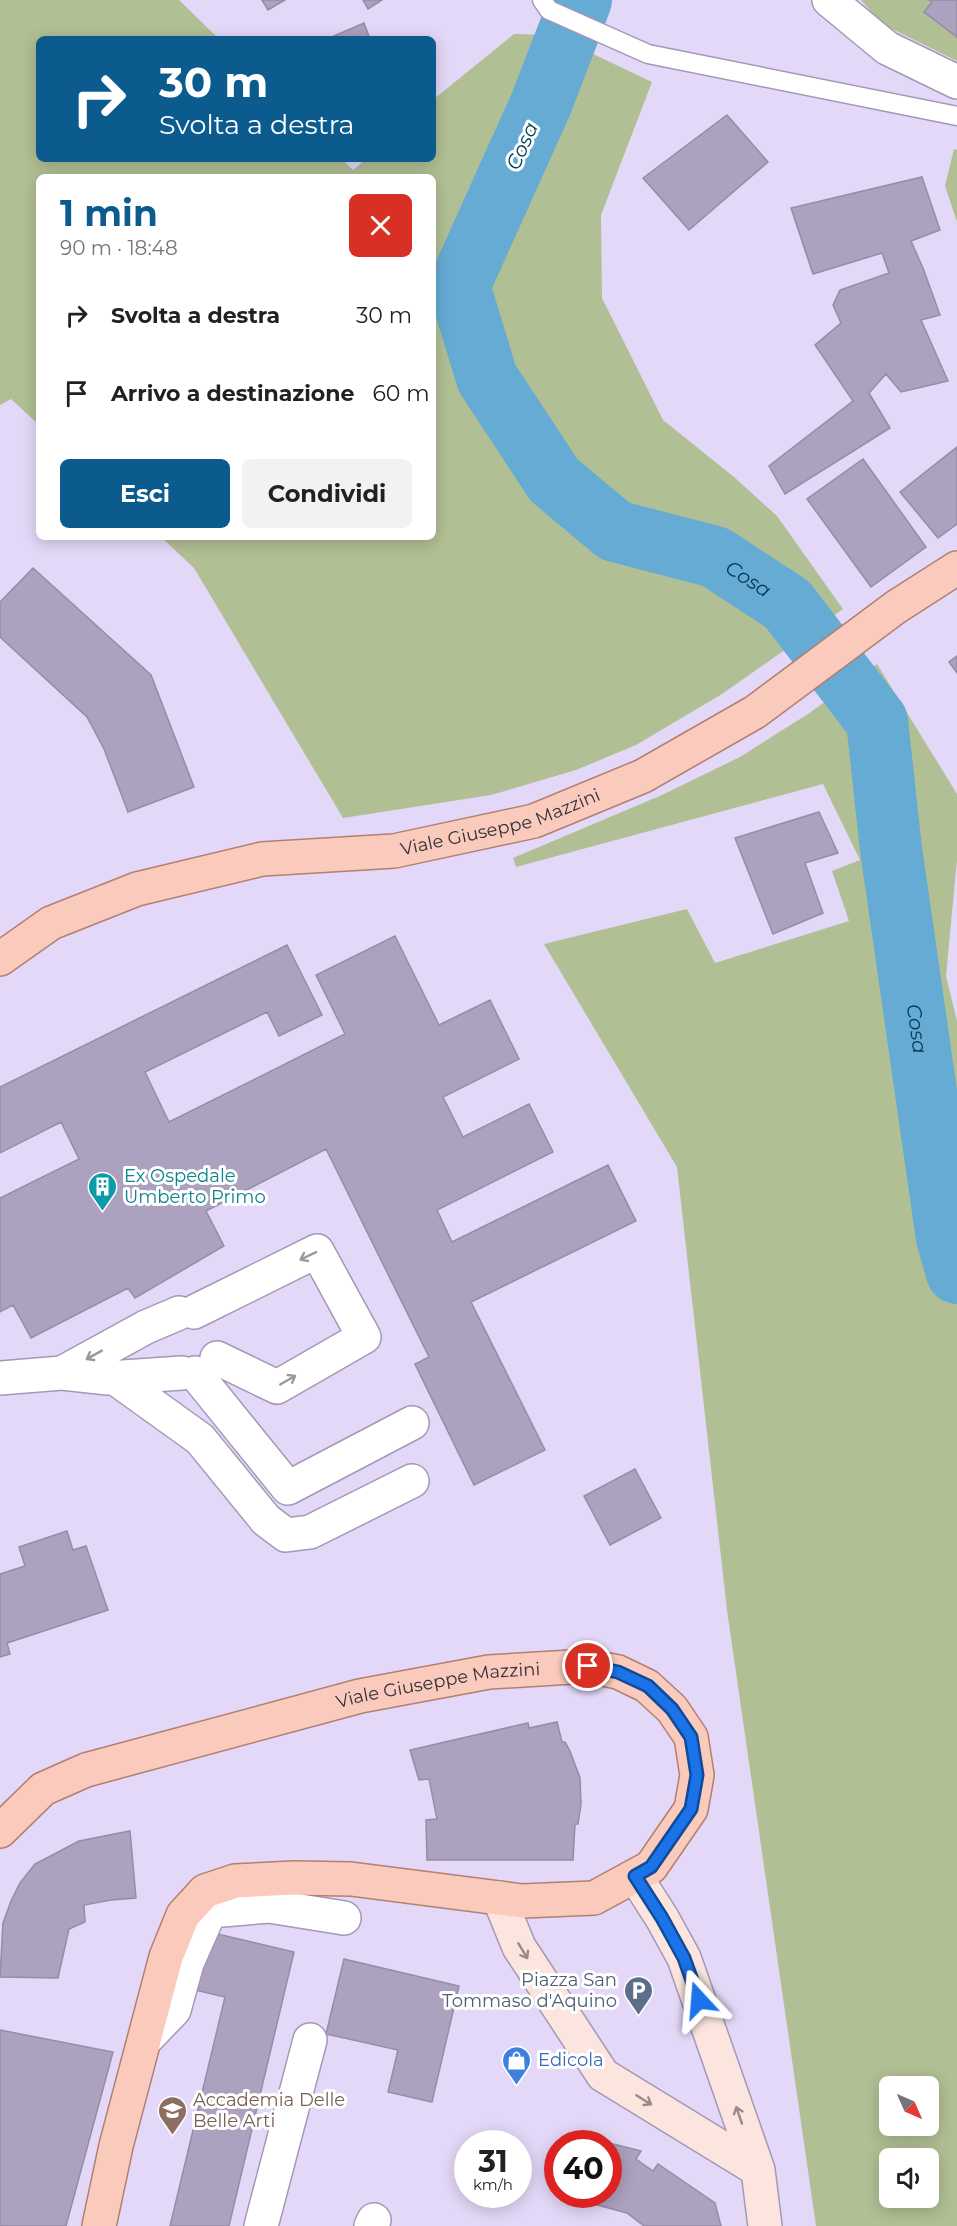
<!DOCTYPE html>
<html lang="it">
<meta charset="utf-8">
<style>
body{margin:0;font-family:Montserrat,sans-serif;background:#f2f2f2;color:#202124;height:100vh;display:flex;flex-direction:column;font-size:22px;white-space:nowrap}
*{box-sizing:border-box;margin:0}
p{font-size:20px;color:#757577}
.icon{flex:none;width:33px;height:33px;fill:none;stroke:currentColor;stroke-width:2;stroke-linecap:round;stroke-linejoin:round}
.map{position:relative;flex:1;overflow:hidden}
.panel{position:absolute;left:36px;top:174px;width:400px;height:366px;display:flex;flex-direction:column;background:#fff;border-radius:9px;box-shadow:0 3px 15px #0003}
.panel>*{flex:none}
.banner{position:absolute;left:36px;top:36px;width:400px;height:126px;border-radius:9px;box-shadow:0 3px 15px #0003;background:#0b5b8e;color:#fff;overflow:hidden}
.needle{width:39px;rotate:135deg}
.buttons{position:absolute;left:879px;top:2076px;display:grid;gap:12px}
.buttons a{display:grid;place-items:center;width:60px;height:60px;border-radius:9px;background:#fff;box-shadow:0 3px 15px #0003;font-size:30px}
.speed{position:absolute;left:454px;top:2130px;display:flex;gap:12px;font-size:30px;font-weight:700;text-align:center}
.speed>*{display:grid;place-content:center;width:78px;height:78px;border-radius:50%;background:#fff;box-shadow:0 3px 15px #0003;line-height:1}
.speed small{font-size:15px;font-weight:400}
.speed .limit{border:9px solid #d22;background:#fff;color:#111}
.pin{position:absolute;display:grid;place-items:center;width:51px;height:51px;color:#fff;margin:-26px;border:3px solid #fff;border-radius:50%;box-shadow:0 2px 6px #0007}
.me{position:absolute;width:66px;margin:-33px;rotate:341deg;stroke-linejoin:round;filter:drop-shadow(0 0 4px #0008)}
.turn{display:flex;align-items:center;gap:21px;height:126px;padding:0 24px;font-size:27px}
.turn .icon{width:78px;height:78px;stroke-width:2.5}
.turn b{display:block;font-size:42px;line-height:51px}
.round{display:grid;place-items:center;flex:none;width:63px;height:63px;border-radius:9px;background:#f2f2f2}
.headline{display:flex;align-items:center;justify-content:space-between;height:102px;padding:0 24px}
h1{font-size:36px;font-weight:700;line-height:45px;color:#0b5b8e}
.action{display:flex;gap:12px;margin-top:auto;padding:12px 24px}
.action a{flex:1;height:69px;border-radius:9px;background:#0b5b8e;color:#fff;font-size:24px;font-weight:700;line-height:69px;text-align:center}
.action a+a{background:#f2f2f2;color:#202124}
ul{padding:0;list-style:none}
li{display:flex;align-items:center;gap:18px;height:78px;padding:0 24px}
li div{flex:1}
li b{display:block;font-size:22px}
li em{font-style:normal}
.map>svg:first-child{display:block}
</style>
<div class="map">
<svg width="957" height="2226" viewBox="0 0 957 2226">
<rect width="100%" height="100%" fill="#e3d8f7"/>
<path fill="#b1bf94" fill-rule="evenodd" d="M0,0H179L219,39H39V159H342L353,170L366,159H434V99L514,34L553,35L652,82L601,215L602,298L663,420L734,477L777,516L843,609L722,694L636,745L576,770L491,795L343,818L194,568L161,537H434V177H39V425L11,399L0,405Z
M861,0H957V61L882,24Z
M954,149L957,150V222L945,186Z
M877,664L957,794V860L946,976L957,1021V2226H816L727,1610L677,1167L544,944L687,909L715,963L849,921L832,871L860,860L823,784L516,867L513,858L662,795L740,757L808,714ZM890,2086H928V2126H890ZM890,2158H928V2198H890Z"/>
<g fill="none" stroke-linecap="round" stroke-linejoin="round">
<path stroke="#66abd3" stroke-width="62" id="s1" d="M581,0L541,104L459,286L487,378L554,480L615,531L715,557L787,604L877,721L891,849L947,1238L957,1273"/>
</g>
<path fill="#aca1be" stroke="#968ca8" stroke-width="1.5" d="M262,0H285L268,10Z
M363,0H382L368,9Z
M929,0H957V37L924,12L932,2Z
M364,23L370,39H327Z
M727,115L768,162L689,230L643,178Z
M922,177L940,230L911,241L923,268L940,315L921,320L948,381L901,392L886,374L869,393L890,428L785,494L769,466L853,401L815,345L841,323L833,305L840,290L889,273L882,253L813,274L791,208Z
M957,447V524L938,538L900,492Z
M863,459L926,547L871,587L807,499Z
M33,568L151,675L194,787L128,812L104,749L87,717L0,637V602Z
M957,656V673L949,662Z
M819,812L838,853L805,863L823,913L773,934L735,838Z
M395,936L439,1025L490,1000L519,1059L443,1097L463,1137L529,1104L553,1152L437,1210L452,1242L608,1165L636,1221L471,1302L545,1450L474,1485L415,1364L429,1357L326,1149L206,1211L224,1246L135,1298L128,1288L31,1338L13,1305L0,1312V1198L79,1159L61,1122L0,1153V1087L287,945L322,1015L279,1036L267,1012L145,1072L169,1122L345,1034L316,975Z
M635,1469L661,1518L610,1545L584,1496Z
M67,1531L73,1550L86,1546L108,1610L7,1643L10,1654L0,1657V1574L25,1566L19,1547Z
M557,1722L562,1742H565L570,1751L580,1778L581,1804L578,1824H575L573,1860H427L426,1820L437,1819L429,1779L419,1780L410,1750L528,1723L529,1728Z
M130,1831L136,1898L111,1900L84,1905L85,1922L69,1929L58,1978L0,1977L3,1923L11,1901L20,1883L35,1864L79,1841Z
M209,1932L294,1952L229,2226H170L225,1997L195,1990Z
M344,1959L459,1986L432,2102L388,2092L398,2050L326,2034Z
M0,2030L113,2052L66,2226H0Z
M585,2137L641,2151L636,2159L653,2171L658,2164L715,2203L721,2226H644L627,2213L594,2204L588,2194H609V2144H583Z"/>
<g fill="none" stroke-linecap="round" stroke-linejoin="round">
<defs>
<path id="lane" d="M542,0L549,10L648,54L957,116"/>
<path id="street" d="M829,0L887,48L957,82
M194,1312L317,1251L364,1337L277,1387L217,1358
M179,1313L146,1327L62,1373L108,1378L182,1373
M195,1373L288,1488L412,1423
M0,1378L62,1373
M115,1378L200,1439L266,1520L286,1535L310,1532L412,1481
M145,2040L174,2010L187,1963L210,1911L269,1906L344,1918
M261,2226L310,2040
M371,2226L374,2220"/>
<path id="secondary" d="M635,1876L662,1918L684,1958L758,2170L765,2226
M499,1898L519,1947L603,2075L758,2170"/>
<g id="primary">
<path id="s2" d="M0,959L51,923L137,889L262,859L394,851L534,821L643,776L755,712L896,607L957,568"/>
<path id="s3" d="M0,1831L43,1789L86,1770L360,1696L489,1672L588,1666L618,1672L647,1686L672,1709L691,1737L697,1775L691,1809L651,1867L594,1898L522,1901L351,1879L294,1878L235,1881L205,1891L183,1915L166,1957L116,2146L99,2226"/>
</g>
</defs>
<use href="#lane" stroke="#a398b5" stroke-width="21"/>
<use href="#street" stroke="#a398b5" stroke-width="36"/>
<use href="#secondary" stroke="#a398b5" stroke-width="36"/>
<use href="#primary" stroke="#b27f72" stroke-width="36"/>
<use href="#lane" stroke="#fff" stroke-width="18"/>
<use href="#street" stroke="#fff" stroke-width="33"/>
<use href="#secondary" stroke="#fce5de" stroke-width="33"/>
<use href="#primary" stroke="#facbbc" stroke-width="33"/>
</g>
<defs><path id="oneway-shaft" d="M-6 0H5M1.5-3L5.5 0L1.5 3" fill="none" stroke-width="1.6" stroke-linecap="round" stroke-linejoin="round" transform="scale(1.5)"/></defs>
<g stroke="#9a989d">
<use href="#oneway-shaft" transform="translate(308 1256) rotate(154)"/>
<use href="#oneway-shaft" transform="translate(94 1355) rotate(151)"/>
<use href="#oneway-shaft" transform="translate(288 1380) rotate(-30)"/>
</g>
<g stroke="#988a8c">
<use href="#oneway-shaft" transform="translate(523 1951) rotate(59)"/>
<use href="#oneway-shaft" transform="translate(644 2100) rotate(32)"/>
<use href="#oneway-shaft" transform="translate(739 2115) rotate(-109)"/>
</g>
<g fill="none" stroke-linecap="round" stroke-linejoin="round">
<defs>
<path id="route" d="M588,1666L618,1672L648,1686L672,1709L691,1737L697,1775L691,1809L651,1867L635,1876L662,1918L684,1958L699,2000"/>
</defs>
<use href="#route" stroke="#114b97" stroke-width="15"/>
<use href="#route" stroke="#1a73e8" stroke-width="10"/>
</g>
<defs>
<symbol id="building-pin" viewBox="-11 -11 22 30"><path d="M0 17L-7.5 6A9.5 9.5 0 1 1 7.5 6Z" fill="#0f9aa8" stroke="#fff"/><path d="M-4-6H4V6H1V3H-1V6H-4ZM-2.5-4.3h1.7v1.8h-1.7ZM.8-4.3h1.7v1.8H.8ZM-2.5-1h1.7V.8h-1.7ZM.8-1h1.7V.8H.8Z" fill="#fff"/></symbol>
<symbol id="parking-pin" viewBox="-11 -11 22 30"><path d="M0 17L-7.5 6A9.5 9.5 0 1 1 7.5 6Z" fill="#5c6f8a" stroke="#fff"/><path d="M-3.5-5.5H1a3.5 3.5 0 0 1 0 7H-1V5.5H-3.5ZM-1-3.4V-.6H.8a1.4 1.4 0 0 0 0-2.8Z" fill="#fff"/></symbol>
<symbol id="shop-pin" viewBox="-11 -11 22 30"><path d="M0 17L-7.5 6A9.5 9.5 0 1 1 7.5 6Z" fill="#3f7fe0" stroke="#fff"/><path d="M-5-2.5h2.3a2.7 3.5 0 0 1 5.4 0H5L5.5 6h-11ZM-1.5-2.5h3a1.5 2.3 0 0 0-3 0Z" fill="#fff"/></symbol>
<symbol id="university-pin" viewBox="-11 -11 22 30"><path d="M0 17L-7.5 6A9.5 9.5 0 1 1 7.5 6Z" fill="#8d6e63" stroke="#fff"/><path d="M0-5L7-2L0 1L-7-2ZM-4 1L0 2.5L4 1V4Q0 6-4 4Z" fill="#fff"/></symbol>
</defs>
<g fill-rule="evenodd">
<use href="#building-pin" x="86" y="1170" width="33" height="45"/>
<use href="#parking-pin" x="622" y="1974" width="33" height="45"/>
<use href="#shop-pin" x="500" y="2044" width="33" height="45"/>
<use href="#university-pin" x="156" y="2094" width="33" height="45"/>
</g>
<g text-anchor="middle" stroke-width="6" stroke-linejoin="round" paint-order="stroke">
<g font-size="18" fill="#34303b" stroke="#fff">
<text dy="6" stroke="none"><textPath href="#s2" startOffset="526">Viale Giuseppe Mazzini</textPath></text>
<text dy="6" stroke="none"><textPath href="#s3" startOffset="470">Viale Giuseppe Mazzini</textPath></text>
</g>
<g font-size="18" fill="#0d838f" stroke="#fff" text-anchor="start">
<text x="124" y="1182">Ex Ospedale<tspan x="124" dy="21">Umberto Primo</tspan></text>
</g>
<g font-size="18" fill="#4e5e75" stroke="#fff" text-anchor="end">
<text x="617" y="1986">Piazza San<tspan x="617" dy="21">Tommaso d'Aquino</tspan></text>
</g>
<g font-size="18" fill="#366cbe" stroke="#fff" text-anchor="start">
<text x="538" y="2066">Edicola</text>
</g>
<g font-size="18" fill="#785e54" stroke="#fff" text-anchor="start">
<text x="193" y="2106">Accademia Delle<tspan x="193" dy="21">Belle Arti</tspan></text>
</g>
<g font-size="20" font-style="italic" fill="#003d57" stroke="#fff">
<text transform="translate(522 146) rotate(-66)" y="7">Cosa</text>
<text dy="7" stroke="none"><textPath href="#s1" startOffset="752">Cosa</textPath></text>
<text dy="7" stroke="none"><textPath href="#s1" startOffset="1256">Cosa</textPath></text>
</g>
</g>
</svg>
<div class="buttons">
<a><svg class="needle" viewBox="-14 -14 28 28"><path d="M0-13l5 13h-10z" fill="#e53935"/><path d="M0 13l5-13h-10z" fill="#757577"/></svg></a>
<a><svg class="icon" aria-label="sound" viewBox="0 0 24 24"><path d="M4 9h4l5-4v14l-5-4H4zM17 9q2 3 0 6"/></svg></a>
</div>
<div class="speed"><div>31<small>km/h</small></div><div class="limit">40</div></div>
<div class="pin" style="left:588px;top:1666px;background:#d93025"><svg class="icon" aria-label="arrive" viewBox="0 0 24 24"><path d="M6 21V4h12l-3 4 3 4H6"/></svg></div>
<svg class="me" style="left:699px;top:2000px" viewBox="-20 -20 40 40"><path d="M0-17L14 15 0 8-14 15z" fill="#1a73e8" stroke="#fff" stroke-width="4"/></svg>
<div class="banner">
<div class="turn"><svg class="icon" aria-label="right" viewBox="0 0 24 24"><path d="M7 20v-9h11M14 6l5 5-5 5"/></svg><div><b>30 m</b>Svolta a destra</div></div>
</div>
<section class="panel">
<div class="headline"><div><h1>1 min</h1><p>90 m · 18:48</p></div><a class="round" style="background:#d93025;color:#fff"><svg class="icon" aria-label="close" viewBox="0 0 24 24"><path d="M6 6l12 12M18 6L6 18"/></svg></a></div>
<ul>
<li><svg class="icon" aria-label="right" viewBox="0 0 24 24"><path d="M7 20v-9h11M14 6l5 5-5 5"/></svg><div><b>Svolta a destra</b></div><em>30 m</em></li>
<li><svg class="icon" aria-label="arrive" viewBox="0 0 24 24"><path d="M6 21V4h12l-3 4 3 4H6"/></svg><div><b>Arrivo a destinazione</b></div><em>60 m</em></li>
</ul>
<div class="action"><a>Esci</a><a>Condividi</a></div>
</section>
</div>
